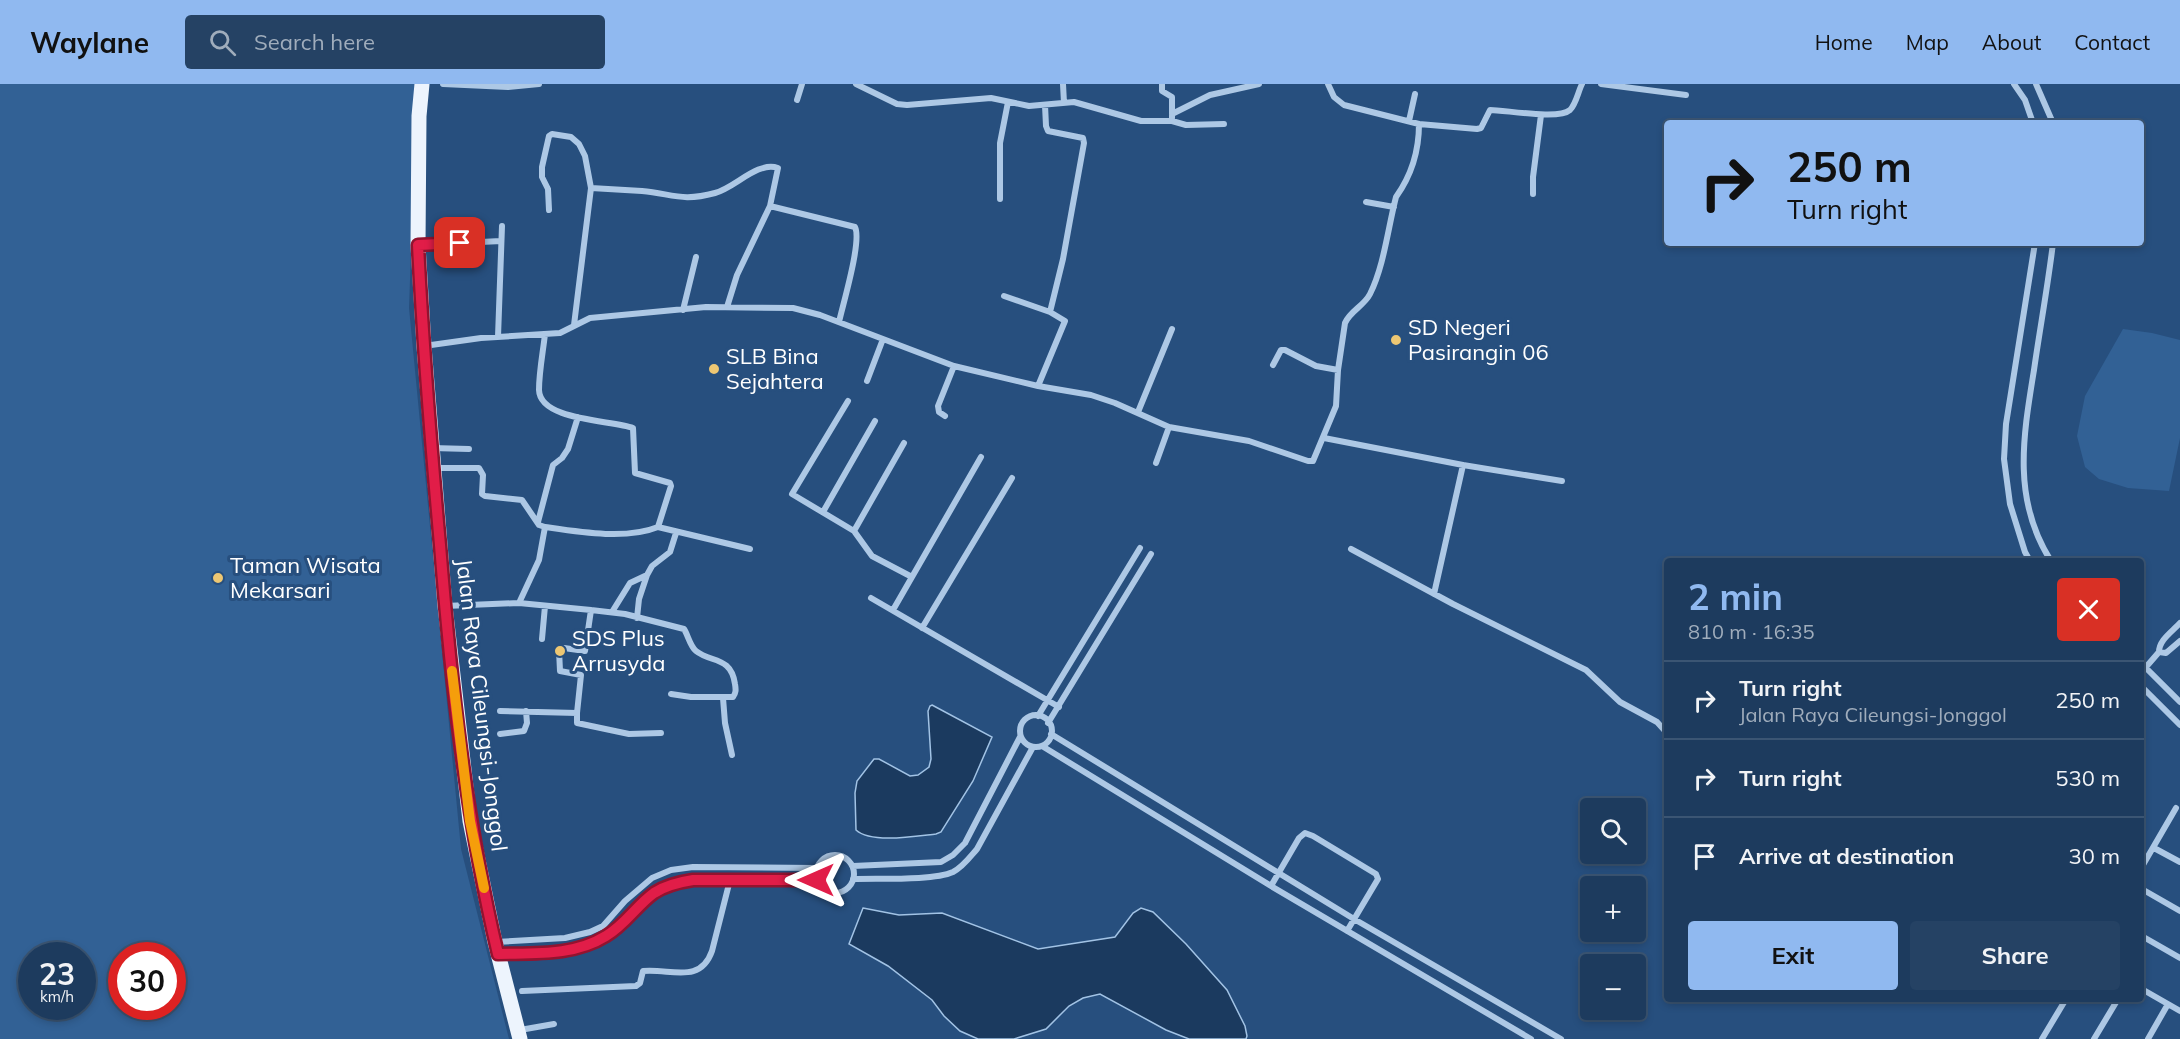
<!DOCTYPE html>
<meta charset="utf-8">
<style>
body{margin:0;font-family:Mulish,sans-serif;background:#254264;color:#f1f3f6;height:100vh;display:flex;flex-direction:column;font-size:22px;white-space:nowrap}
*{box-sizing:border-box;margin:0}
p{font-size:20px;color:#a0adbc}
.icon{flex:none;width:33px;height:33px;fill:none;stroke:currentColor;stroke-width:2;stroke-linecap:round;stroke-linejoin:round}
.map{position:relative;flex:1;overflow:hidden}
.side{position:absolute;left:1664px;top:474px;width:480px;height:444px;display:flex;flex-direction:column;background:#1d3b5e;border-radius:6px;box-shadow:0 3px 9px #0003,0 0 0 2px #3b5573}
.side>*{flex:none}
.hud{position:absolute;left:1664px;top:36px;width:480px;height:126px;border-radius:6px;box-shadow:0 3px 9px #0003,0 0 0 2px #3b5573;background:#90b9f0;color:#111;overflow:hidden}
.tools{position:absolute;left:1580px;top:714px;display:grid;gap:12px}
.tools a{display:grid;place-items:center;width:66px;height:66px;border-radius:6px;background:#1d3b5e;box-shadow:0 3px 9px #0003,0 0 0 2px #3b5573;font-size:30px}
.speed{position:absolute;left:18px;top:858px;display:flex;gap:12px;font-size:30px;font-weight:700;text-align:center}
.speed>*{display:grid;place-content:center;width:78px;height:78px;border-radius:50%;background:#1d3b5e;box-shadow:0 3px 9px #0003,0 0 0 2px #3b5573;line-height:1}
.speed small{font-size:15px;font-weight:400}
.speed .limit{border:9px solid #d22;background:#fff;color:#111}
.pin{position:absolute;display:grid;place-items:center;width:51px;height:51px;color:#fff;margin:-26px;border-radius:12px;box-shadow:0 3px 9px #0006}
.me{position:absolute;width:66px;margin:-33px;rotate:270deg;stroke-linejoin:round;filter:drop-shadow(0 0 4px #0008)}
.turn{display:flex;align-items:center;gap:21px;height:126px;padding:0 24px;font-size:27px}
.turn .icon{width:78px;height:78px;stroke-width:2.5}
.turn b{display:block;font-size:42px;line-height:51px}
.round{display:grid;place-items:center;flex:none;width:63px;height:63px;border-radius:6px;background:#254264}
.head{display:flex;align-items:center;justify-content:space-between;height:102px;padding:0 24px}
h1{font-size:36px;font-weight:700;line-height:45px;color:#90b9f0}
.primary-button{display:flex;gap:12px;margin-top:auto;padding:12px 24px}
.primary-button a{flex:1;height:69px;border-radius:6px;background:#90b9f0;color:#111;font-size:24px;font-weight:700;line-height:69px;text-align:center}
.primary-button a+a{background:#254264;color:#f1f3f6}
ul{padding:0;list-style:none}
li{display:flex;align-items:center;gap:18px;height:78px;padding:0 24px;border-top:2px solid #3b5573}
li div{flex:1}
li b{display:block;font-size:22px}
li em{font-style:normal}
header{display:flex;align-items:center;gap:36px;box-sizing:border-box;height:84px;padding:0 30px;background:#90b9f0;color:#111}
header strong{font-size:28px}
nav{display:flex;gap:33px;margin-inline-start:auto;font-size:21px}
.search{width:420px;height:54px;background:#254264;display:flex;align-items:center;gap:15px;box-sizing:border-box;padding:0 21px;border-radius:6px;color:#a0adbc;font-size:22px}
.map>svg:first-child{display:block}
</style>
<header>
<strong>Waylane</strong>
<div class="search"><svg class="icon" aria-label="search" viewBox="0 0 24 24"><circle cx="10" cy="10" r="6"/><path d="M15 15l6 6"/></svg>Search here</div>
<nav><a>Home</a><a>Map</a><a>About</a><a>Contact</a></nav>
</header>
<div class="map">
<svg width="2180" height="955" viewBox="0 0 2180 955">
<rect width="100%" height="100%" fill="#274f7e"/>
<path fill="#326195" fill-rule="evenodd" d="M0,0H417L409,224L461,765L509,955H0ZM32,872H82V922H32ZM122,872H172V922H122Z
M2123,245L2152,249L2180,256V354L2169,407L2128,404L2099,395L2085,383L2077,352L2085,312Z"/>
<path fill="#1b3a5f" stroke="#a2c3e5" stroke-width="1.5" d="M932,621L992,653L973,697L941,748L936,750C917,752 871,760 856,746L855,709L857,697L874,675H879L910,692L918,691L929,683L931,675L928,627L930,622Z
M863,824L899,831L942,829L1038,865L1115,853L1133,829L1141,824L1153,828L1186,860L1227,906L1245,942L1247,952L1246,955H1189L1166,946L1100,910L1083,914L1069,922L1046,945L1014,955H978L960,947L944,932L932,916L888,882L849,860Z"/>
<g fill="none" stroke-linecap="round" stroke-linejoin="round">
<path stroke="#adc8e5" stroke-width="6" d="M443,0L508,3L539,0
M856,0L897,20L907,21L991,14L1029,22L1074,18L1141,37H1172L1186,41L1224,40
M1063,0L1064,19
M1162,0V7L1172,13V34
M1601,0L1686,11
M2014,0L2025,16L2033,39
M2036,0L2053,39
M797,16L802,0
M1045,21L1046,42L1048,47L1083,54L1084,59L1063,175L1050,228
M1172,30L1210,11L1259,0
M1409,37L1415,10
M1419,40L1477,45L1481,44L1490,26C1505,26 1559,36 1570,26C1576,20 1578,8 1582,0
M591,104C608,105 625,106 642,107C673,110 682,118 715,109C735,104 757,77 778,84L770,122L737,191L727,223
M1533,110V93L1541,31
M1000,115V59L1008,18
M1366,118L1394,123
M770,122L855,143C862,157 843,220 839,238
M549,126L548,105L542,93V83L549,52L552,50L571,53L579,60L585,72L591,104L574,241
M419,161L501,157
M1004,212L1050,228L1065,237L1038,302
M683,226L696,173
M545,250C543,268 539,288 539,306C540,337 612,336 633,344L635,389L670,399L671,402L658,443
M498,253L502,142
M424,262L481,254L560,249L590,234L706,223L793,224L820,231L954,282L1038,302L1091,311L1115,319L1169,343L1249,357L1308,377H1313L1336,322L1338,286L1345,239C1350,227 1364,222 1370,210C1384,182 1388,144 1396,113C1411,92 1419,66 1419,40L1344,21L1334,13L1328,0
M1273,281L1281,266H1285L1316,282L1338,286
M867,297L883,255
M848,317L792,410L854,447L872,472L912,493
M1138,328L1172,245
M945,332L939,328L938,322L954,282
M1324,354L1463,381L1562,397
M432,364L469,365
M1156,379L1169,343
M433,384H479L483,391L482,410L485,412L522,416L539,441L545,443
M823,428L875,337
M538,438L553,381L562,374L568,365L578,333
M854,447L904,359
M1351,465L1453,520L1586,586L1620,618L1657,638L1666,648
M2030,477L2025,468L2010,420L2004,375L2006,340L2035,159
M2051,477C2012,416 2023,353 2034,286C2040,244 2048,201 2053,159
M1434,510L1463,381
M871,514L1059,623
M519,519L539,476L545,443C579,448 626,456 658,443L750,465
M445,522L519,519L591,526L625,530L684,545C688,551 690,562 696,567C711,579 731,572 735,600C736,606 736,609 733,613H691L671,610
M893,526L981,373
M612,528L630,499L647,491L652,482L670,468L676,449
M637,534L639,515L647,491
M2180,539C2172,548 2159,556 2159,568L2166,569L2180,557
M922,544L1012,394
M542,555L545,522
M2140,578L2180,618
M2146,583L2159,568
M2140,601L2180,641
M723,614L725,639L732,671
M500,627L577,629L581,591L560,587L559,566L564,564L585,567L591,526
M577,629V639L629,650L661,649
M1020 647a16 16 0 1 1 32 0a16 16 0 1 1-32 0Z
M1038,632L1140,464
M1048,639L1151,470
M500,650L524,647L527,639L526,627
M1051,650L1354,835L1561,955
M1042,662L1271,802L1531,955
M2154,764L2180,778
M816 790a19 19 0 1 1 38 0a19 19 0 1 1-38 0Z
M853,782L941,778L953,771L965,759L1020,653
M2140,786L2176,724
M853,795C877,794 933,797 953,788C963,783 970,773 977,765L1033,663
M1271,802L1299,754L1305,749L1313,752L1376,790L1378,795L1347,847
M2140,804L2180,827
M2140,851L2180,874
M496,858L565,854L590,848L603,842L625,817L652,794L671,786L693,783L816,784
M500,870C537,869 573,871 605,853C625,842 636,822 654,809C665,801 680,798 693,796H816
M2140,904L2180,927
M522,907L636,902L640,899L643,887C670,884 700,901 712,867L730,796
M520,946L554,940
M2042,955L2066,915
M2094,955L2118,915
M2148,955L2168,920"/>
<path stroke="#edf4fd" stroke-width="15" d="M422,0L419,32L418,161L424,262L445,522L470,737L495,858L520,955"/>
</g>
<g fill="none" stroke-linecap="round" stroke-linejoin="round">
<defs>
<path id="route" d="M460,159L418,161C423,261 431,361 440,461C451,598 466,736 498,870C535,869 574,872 606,852C625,841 637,821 654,809C666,801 680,798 693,796H816"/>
</defs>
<use href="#route" stroke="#92132f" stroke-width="15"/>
<use href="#route" stroke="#e11d48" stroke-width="10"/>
<path stroke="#f59e0b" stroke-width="10" d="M452,587L470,737L484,804"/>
</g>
<g fill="#edc773" stroke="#274f7e" stroke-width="2">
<circle cx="1396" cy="256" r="6"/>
<circle cx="714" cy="285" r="6"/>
<circle cx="218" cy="494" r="6"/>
<circle cx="560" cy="567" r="6"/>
</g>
<g text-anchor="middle" stroke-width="6" stroke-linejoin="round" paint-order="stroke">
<g font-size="22" fill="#fff" stroke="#274f7e" text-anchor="start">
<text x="1408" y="251">SD Negeri<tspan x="1408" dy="25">Pasirangin 06</tspan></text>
<text x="726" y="280">SLB Bina<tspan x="726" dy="25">Sejahtera</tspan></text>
<text x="230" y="489">Taman Wisata<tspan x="230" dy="25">Mekarsari</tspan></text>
<text x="572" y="562">SDS Plus<tspan x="572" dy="25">Arrusyda</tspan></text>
</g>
<g font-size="22" fill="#fff" stroke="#274f7e">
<text transform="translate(482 621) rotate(83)" y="8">Jalan Raya Cileungsi-Jonggol</text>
</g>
</g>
</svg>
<div class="tools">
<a><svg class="icon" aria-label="search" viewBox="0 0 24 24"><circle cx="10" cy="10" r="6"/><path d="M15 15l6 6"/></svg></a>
<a>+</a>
<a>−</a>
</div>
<div class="speed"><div>23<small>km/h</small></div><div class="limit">30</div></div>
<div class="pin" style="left:460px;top:159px;background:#d93025"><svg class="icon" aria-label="arrive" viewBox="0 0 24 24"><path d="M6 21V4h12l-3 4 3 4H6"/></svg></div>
<svg class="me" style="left:816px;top:796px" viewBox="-20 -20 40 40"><path d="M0-17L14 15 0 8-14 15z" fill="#e11d48" stroke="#fff" stroke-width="4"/></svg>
<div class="hud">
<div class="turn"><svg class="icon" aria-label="right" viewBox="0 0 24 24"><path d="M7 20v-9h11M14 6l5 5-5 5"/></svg><div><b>250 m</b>Turn right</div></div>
</div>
<section class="side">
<div class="head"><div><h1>2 min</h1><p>810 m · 16:35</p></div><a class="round" style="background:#d93025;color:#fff"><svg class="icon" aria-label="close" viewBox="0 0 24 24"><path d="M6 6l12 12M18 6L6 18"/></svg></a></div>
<ul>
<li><svg class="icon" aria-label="right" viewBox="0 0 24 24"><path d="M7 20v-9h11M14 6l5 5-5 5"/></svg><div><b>Turn right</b><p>Jalan Raya Cileungsi-Jonggol</p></div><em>250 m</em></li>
<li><svg class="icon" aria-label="right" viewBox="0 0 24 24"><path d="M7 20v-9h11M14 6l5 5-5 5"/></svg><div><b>Turn right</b></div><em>530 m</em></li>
<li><svg class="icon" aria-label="arrive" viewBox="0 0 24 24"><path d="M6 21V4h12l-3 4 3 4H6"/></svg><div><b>Arrive at destination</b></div><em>30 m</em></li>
</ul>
<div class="primary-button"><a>Exit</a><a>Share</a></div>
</section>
</div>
